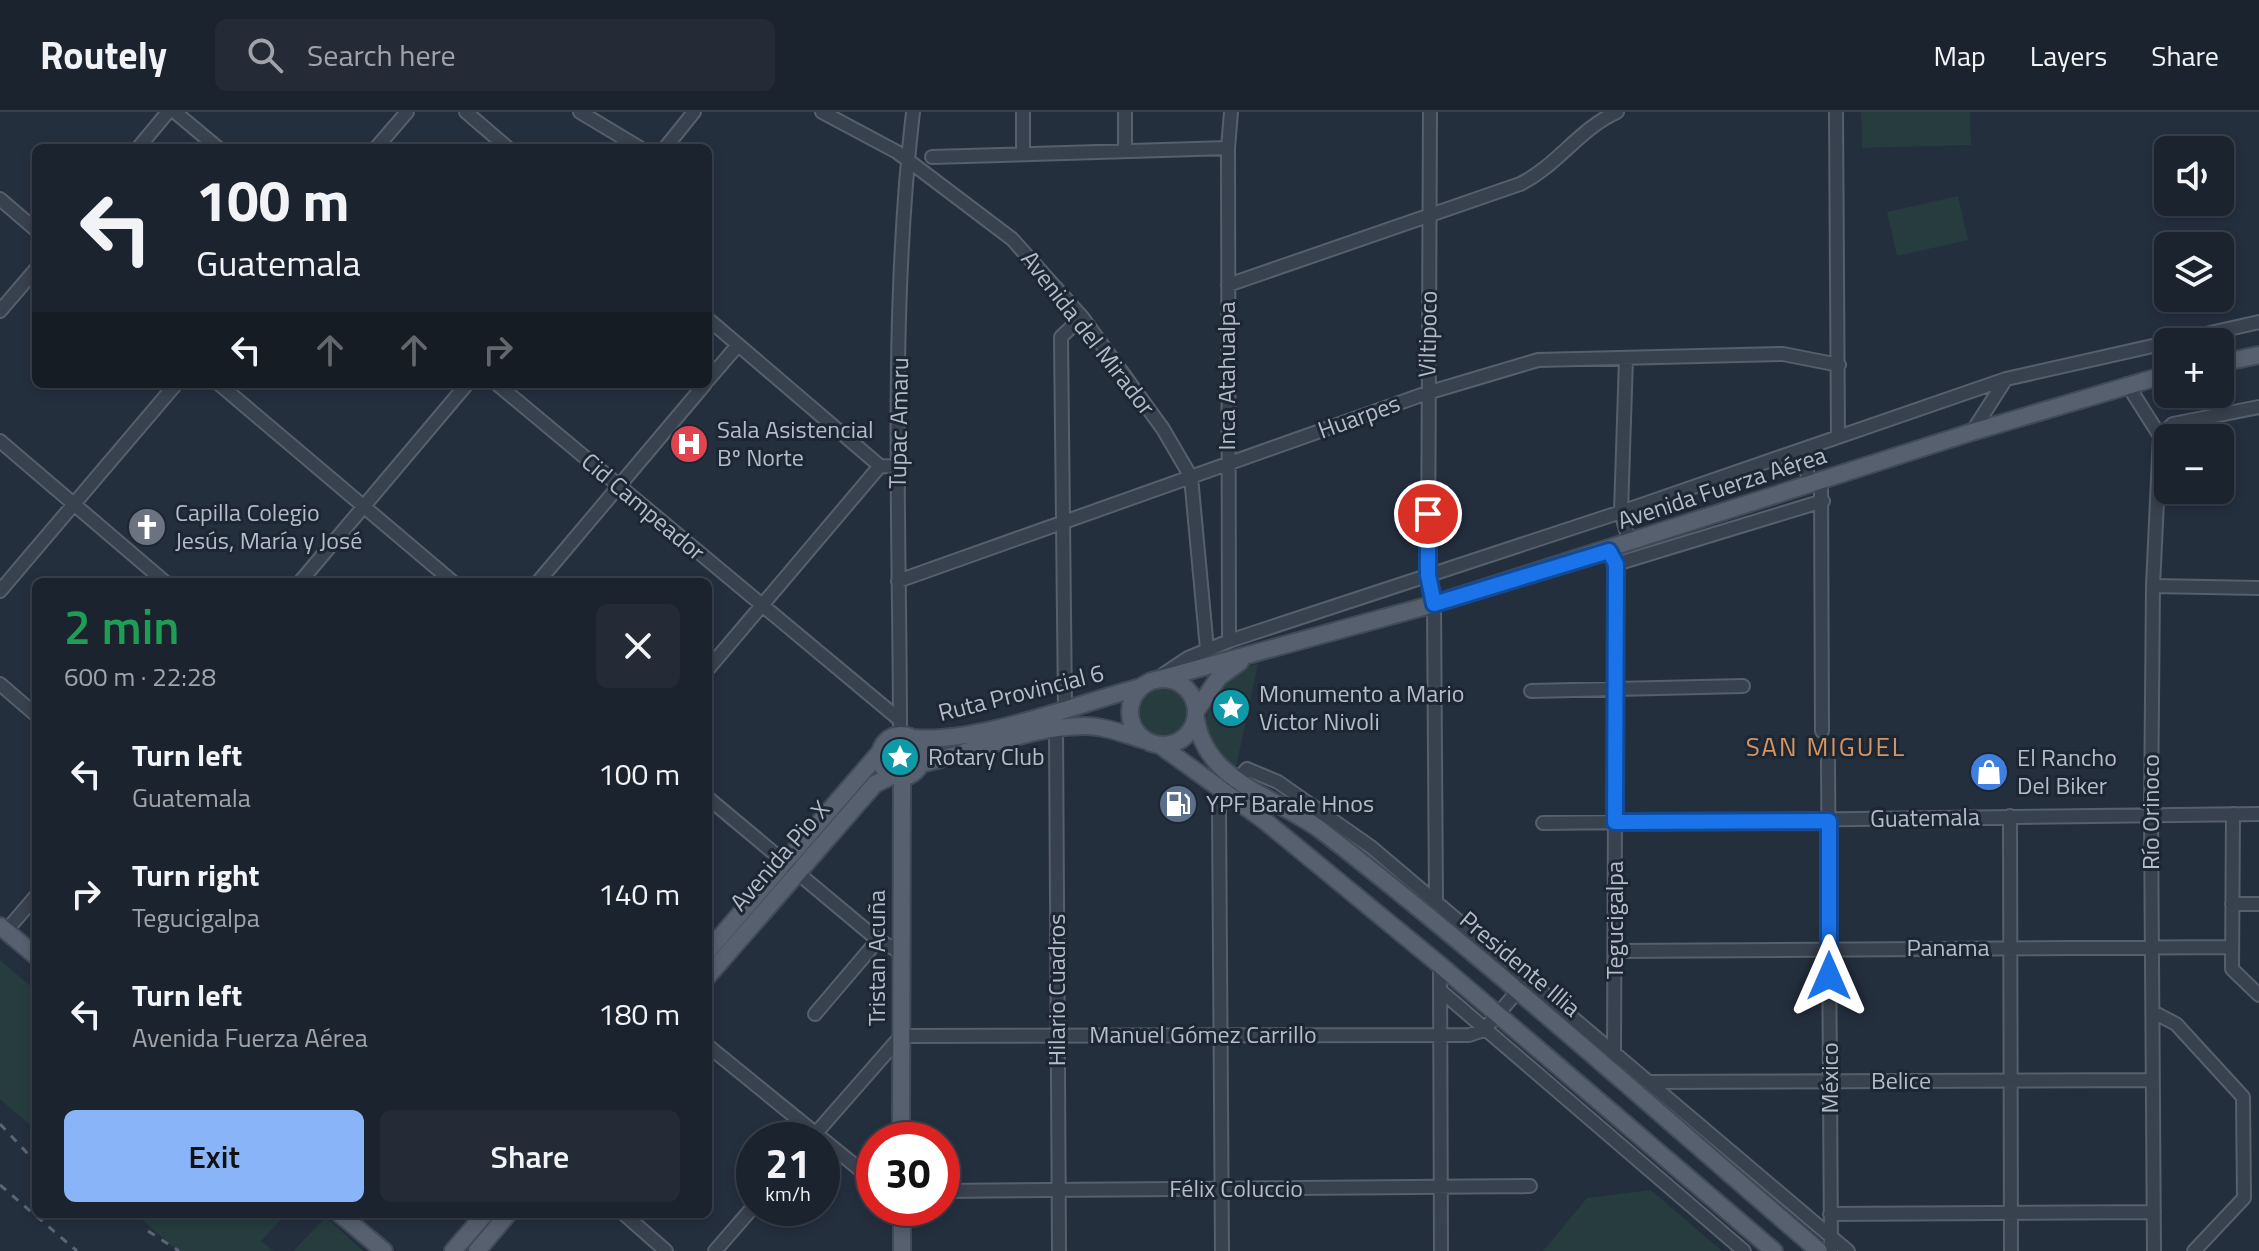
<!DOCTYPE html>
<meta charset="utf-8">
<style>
body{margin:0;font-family:"Titillium Web",sans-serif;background:#242b36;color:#f1f3f6;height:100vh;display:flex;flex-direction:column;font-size:30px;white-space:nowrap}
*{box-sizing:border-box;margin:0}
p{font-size:26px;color:#a0a4aa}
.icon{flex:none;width:44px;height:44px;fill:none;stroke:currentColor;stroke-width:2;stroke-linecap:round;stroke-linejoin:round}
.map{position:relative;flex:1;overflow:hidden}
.side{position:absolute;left:32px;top:466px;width:680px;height:640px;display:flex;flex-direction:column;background:#1b232e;border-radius:12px;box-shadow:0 4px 12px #0003,0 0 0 2px #39404a}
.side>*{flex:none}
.banner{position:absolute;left:32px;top:32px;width:680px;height:244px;border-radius:12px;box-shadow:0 4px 12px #0003,0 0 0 2px #39404a;background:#1b232e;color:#f1f3f6;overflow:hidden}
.buttons{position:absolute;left:2154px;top:24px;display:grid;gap:16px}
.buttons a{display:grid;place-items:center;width:80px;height:80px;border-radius:12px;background:#1b232e;box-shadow:0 4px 12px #0003,0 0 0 2px #39404a;font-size:40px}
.speed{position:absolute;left:736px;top:1010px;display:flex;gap:16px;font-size:40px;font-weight:700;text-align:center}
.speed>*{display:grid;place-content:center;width:104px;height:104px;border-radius:50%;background:#1b232e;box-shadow:0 4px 12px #0003,0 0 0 2px #39404a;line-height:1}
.speed small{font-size:20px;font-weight:400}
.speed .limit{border:12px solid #d22;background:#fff;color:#111}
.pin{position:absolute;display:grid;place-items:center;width:68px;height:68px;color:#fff;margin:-34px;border:4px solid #fff;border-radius:50%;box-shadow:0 2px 8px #0007}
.me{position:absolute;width:88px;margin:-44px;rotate:0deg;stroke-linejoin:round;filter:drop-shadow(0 0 6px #0008)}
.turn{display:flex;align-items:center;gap:28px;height:168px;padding:0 32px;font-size:36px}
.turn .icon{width:104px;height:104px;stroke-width:2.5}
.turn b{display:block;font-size:56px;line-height:68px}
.lanes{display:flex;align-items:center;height:76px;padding:0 32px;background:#0003;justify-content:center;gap:40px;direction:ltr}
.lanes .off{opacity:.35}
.round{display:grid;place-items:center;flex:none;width:84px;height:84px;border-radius:12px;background:#242b36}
.head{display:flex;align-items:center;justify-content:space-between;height:136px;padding:0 32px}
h1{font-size:48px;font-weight:600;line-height:60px;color:#1e9e55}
.cta{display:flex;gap:16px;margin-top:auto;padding:16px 32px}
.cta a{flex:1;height:92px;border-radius:12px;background:#8ab4f8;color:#111;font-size:32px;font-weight:600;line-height:92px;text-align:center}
.cta a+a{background:#242b36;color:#f1f3f6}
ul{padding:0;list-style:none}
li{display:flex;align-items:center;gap:24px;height:120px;padding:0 32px}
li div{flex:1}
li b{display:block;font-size:30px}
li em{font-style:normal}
header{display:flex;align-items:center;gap:48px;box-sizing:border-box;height:112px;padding:0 40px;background:#1b232e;border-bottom:2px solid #39404a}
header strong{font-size:38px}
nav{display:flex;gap:44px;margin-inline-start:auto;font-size:28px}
.search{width:560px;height:72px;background:#242b36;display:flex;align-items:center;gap:20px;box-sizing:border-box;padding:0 28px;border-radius:12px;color:#a0a4aa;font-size:30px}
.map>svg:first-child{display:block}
</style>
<header>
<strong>Routely</strong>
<div class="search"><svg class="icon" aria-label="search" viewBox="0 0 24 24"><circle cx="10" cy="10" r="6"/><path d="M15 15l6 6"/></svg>Search here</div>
<nav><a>Map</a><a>Layers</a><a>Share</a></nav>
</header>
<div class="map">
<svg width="2259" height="1139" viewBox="0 0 2259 1139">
<rect width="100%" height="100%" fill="#242f3e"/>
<path fill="#263c3f" d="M1861,0H1970L1971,33L1862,36Z
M1958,84L1968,128L1897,144L1887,100Z
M1258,552L1236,655H1231C1224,647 1214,639 1210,630C1196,596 1224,558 1258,552Z
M1138 599a25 25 0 1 1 50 0a25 25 0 1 1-50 0Z
M0,848L36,879V1018L0,987Z
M1651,1078L1722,1139H1543L1587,1086Z
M135,1102H286L261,1129L273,1139H178Z
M326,1105L363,1139H293Z"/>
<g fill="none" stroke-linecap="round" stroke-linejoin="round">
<defs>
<path id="minor" d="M175,0L218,36
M466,0L508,36
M580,0L640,36
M822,0L897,40L1012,127L1082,205L1163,317L1191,365L1207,537
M1023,0V42
M1125,0V39
M1430,0L1428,463L1434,492L1436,790
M1836,0L1838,325
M138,36L168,0
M376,36L407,0
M665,36L694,0
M932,45L1228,36
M0,87L36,118
M1228,173L1520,72C1557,54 1579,17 1617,0
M0,199L36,157
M708,207L880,354L898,355
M1626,247L1621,400L1630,432
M708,268L738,233
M219,272L453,470
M497,272L900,608
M2127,272L2160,324L2153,474L2151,703L2154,1139
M1972,320L2006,267
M2160,324L2173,312L2259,295
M0,329L165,470
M1804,338L1809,373
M1821,369L1822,619
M1609,439L1616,452L1614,940
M1616,452L1823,389
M898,469L1427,281L1538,248L1783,242L1839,253
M300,470L467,272
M538,470L705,272
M2153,474L2259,476
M0,479L176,272
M1229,529L1228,36L1231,0
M708,557L880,354
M1164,562L1188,546L1229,529L1621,400L2006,267L2259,210
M0,572L36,603
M1531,579L1743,574
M1065,595L1061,225L1082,205
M1056,616L1059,1139
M900,623C900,416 889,206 913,0
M1828,649L1831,1139
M708,686L878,828L902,841
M2233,702L2232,857L2259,883
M2010,704L2011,1139
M1543,711L2259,702
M2232,792H2259
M6,819L36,784
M1615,839L2232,835
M1440,853L1441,1139
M1441,879L1744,1139
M2153,900L2176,912L2243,985L2244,1086L2194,1139
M815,902L878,828
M708,934L874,1069
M1650,970L2153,968
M810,1028L901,924L1469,923L1484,918L1523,873
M942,1079L1530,1074
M624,1102L666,1139
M1830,1102L2154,1100
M715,1139L754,1094
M1222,1139L1219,695L1226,680L1247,657L1278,670L1371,735L1848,1139"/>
<path id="major" d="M2220,251L2259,243
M1130 600a33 33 0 1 1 66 0a33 33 0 1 1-66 0Z
M1156,568L1434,492L1972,320L2168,262
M1196,599L1219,565L1240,550
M1196,607C1206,671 1276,684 1322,719C1493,852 1655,998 1819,1139
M880 644a21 21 0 1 1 42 0a21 21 0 1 1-42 0Z
M913,626C976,632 1077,592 1141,575
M1161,634L1265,709L1440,853L1774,1139
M920,652C974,641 1029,614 1084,614C1105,614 1124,622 1144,628
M0,814L36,844
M708,839L880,640
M708,864L875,672L894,663
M901,1028L902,665
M902,1096V1139
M340,1102L384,1139
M453,1139L485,1102
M477,1139L508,1102"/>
</defs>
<use href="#minor" stroke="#565f6c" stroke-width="16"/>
<use href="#major" stroke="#414a57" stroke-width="20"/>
<use href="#minor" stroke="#38414e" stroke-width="12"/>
<use href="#major" stroke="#56606e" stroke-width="16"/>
<path stroke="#5a6575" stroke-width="3" stroke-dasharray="8 8" stroke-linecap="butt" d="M0,1012L28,1042
M0,1073L77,1139
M148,1119L179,1139"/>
</g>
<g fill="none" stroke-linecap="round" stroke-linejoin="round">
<defs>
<path id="route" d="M1428,402V463L1434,492L1609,439L1616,452L1615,710L1829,709V864"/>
</defs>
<use href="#route" stroke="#114b97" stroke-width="20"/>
<use href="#route" stroke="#1a73e8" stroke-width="14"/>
</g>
<defs>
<symbol id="hospital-disc" viewBox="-11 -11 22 22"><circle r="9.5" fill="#e0444e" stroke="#1d2633"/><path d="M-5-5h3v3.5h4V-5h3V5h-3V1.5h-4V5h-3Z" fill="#fff"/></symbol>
<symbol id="church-disc" viewBox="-11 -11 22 22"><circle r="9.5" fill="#6b7280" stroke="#1d2633"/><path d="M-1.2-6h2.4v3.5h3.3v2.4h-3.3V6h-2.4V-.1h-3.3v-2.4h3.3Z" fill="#fff"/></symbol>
<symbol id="sight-disc" viewBox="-11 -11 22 22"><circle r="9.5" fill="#0f9aa8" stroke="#1d2633"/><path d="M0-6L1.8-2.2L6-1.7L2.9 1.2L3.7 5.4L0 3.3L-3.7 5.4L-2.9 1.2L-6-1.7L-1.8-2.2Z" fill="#fff"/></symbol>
<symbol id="shop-disc" viewBox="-11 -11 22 22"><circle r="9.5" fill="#3f7fe0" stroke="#1d2633"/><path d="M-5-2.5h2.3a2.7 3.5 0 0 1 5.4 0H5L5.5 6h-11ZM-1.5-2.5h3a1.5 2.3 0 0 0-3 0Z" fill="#fff"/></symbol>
<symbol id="fuel-disc" viewBox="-11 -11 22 22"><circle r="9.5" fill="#5c6f8a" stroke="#1d2633"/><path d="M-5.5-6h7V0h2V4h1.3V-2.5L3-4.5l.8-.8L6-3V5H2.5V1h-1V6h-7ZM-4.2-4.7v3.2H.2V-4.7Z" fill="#fff"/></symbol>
</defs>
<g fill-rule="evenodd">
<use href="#hospital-disc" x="667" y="310" width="44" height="44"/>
<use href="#church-disc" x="125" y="393" width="44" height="44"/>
<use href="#sight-disc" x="1209" y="574" width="44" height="44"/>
<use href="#sight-disc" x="878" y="623" width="44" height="44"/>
<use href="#shop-disc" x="1967" y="638" width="44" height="44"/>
<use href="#fuel-disc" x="1156" y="670" width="44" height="44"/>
</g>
<g text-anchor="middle" stroke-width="6" stroke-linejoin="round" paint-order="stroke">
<g font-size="24" fill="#b4bcc9" stroke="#1d2633">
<text transform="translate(1088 221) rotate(52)" y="8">Avenida del Mirador</text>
<text transform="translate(1428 222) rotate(-89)" y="8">Viltipoco</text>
<text transform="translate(1227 264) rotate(-90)" y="8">Inca Atahualpa</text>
<text transform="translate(1359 305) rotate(-20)" y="8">Huarpes</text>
<text transform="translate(899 311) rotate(-89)" y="8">Tupac Amaru</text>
<text transform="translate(1722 376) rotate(-18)" y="8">Avenida Fuerza Aérea</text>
<text transform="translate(643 395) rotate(40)" y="8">Cid Campeador</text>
<text transform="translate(1021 581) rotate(-14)" y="8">Ruta Provincial 6</text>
<text transform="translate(2151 700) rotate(-90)" y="8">Río Orinoco</text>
<text transform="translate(1925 706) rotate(-1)" y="8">Guatemala</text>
<text transform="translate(780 744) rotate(-49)" y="8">Avenida Pio X</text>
<text transform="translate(1615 808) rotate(-90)" y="8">Tegucigalpa</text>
<text x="1948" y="844">Panama</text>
<text transform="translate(877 846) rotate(-90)" y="8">Tristan Acuña</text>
<text transform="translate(1520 852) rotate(40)" y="8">Presidente Illia</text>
<text transform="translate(1057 878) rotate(-90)" y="8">Hilario Cuadros</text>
<text x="1203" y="931">Manuel Gómez Carrillo</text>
<text transform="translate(1830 966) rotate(-90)" y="8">México</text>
<text x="1901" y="977">Belice</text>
<text x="1236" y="1085">Félix Coluccio</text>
</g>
<g font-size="24" fill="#b4bcc9" stroke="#1d2633" text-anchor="start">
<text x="717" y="326">Sala Asistencial<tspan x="717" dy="28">Bº Norte</tspan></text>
<text x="175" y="409">Capilla Colegio<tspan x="175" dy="28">Jesús, María y José</tspan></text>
<text x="1259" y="590">Monumento a Mario<tspan x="1259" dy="28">Victor Nivoli</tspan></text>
<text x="928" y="653">Rotary Club</text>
<text x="2017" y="654">El Rancho<tspan x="2017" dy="28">Del Biker</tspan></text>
<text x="1206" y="700">YPF Barale Hnos</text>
</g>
<g font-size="26" letter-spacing="2" fill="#d59563" stroke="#1d2633">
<text x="1826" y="644">SAN MIGUEL</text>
</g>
</g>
</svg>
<div class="buttons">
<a><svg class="icon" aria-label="sound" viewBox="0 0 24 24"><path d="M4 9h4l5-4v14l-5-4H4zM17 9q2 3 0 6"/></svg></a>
<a><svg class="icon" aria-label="layers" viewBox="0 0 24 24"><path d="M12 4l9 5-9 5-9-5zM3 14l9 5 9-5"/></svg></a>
<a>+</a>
<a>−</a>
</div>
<div class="speed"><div>21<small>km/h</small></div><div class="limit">30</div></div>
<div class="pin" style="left:1428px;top:402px;background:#d93025"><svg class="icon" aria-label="arrive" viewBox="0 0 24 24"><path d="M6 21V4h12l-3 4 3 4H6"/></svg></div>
<svg class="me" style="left:1829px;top:864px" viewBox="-20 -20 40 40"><path d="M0-17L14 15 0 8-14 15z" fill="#1a73e8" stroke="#fff" stroke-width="4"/></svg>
<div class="banner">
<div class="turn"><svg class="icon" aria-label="left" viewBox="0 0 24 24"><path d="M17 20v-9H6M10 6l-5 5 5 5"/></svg><div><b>100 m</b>Guatemala</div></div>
<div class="lanes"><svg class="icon" aria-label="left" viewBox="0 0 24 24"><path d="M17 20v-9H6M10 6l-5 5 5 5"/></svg><svg class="icon off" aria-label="ahead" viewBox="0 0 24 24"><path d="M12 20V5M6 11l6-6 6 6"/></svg><svg class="icon off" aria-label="ahead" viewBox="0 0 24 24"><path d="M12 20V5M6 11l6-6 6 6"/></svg><svg class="icon off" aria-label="right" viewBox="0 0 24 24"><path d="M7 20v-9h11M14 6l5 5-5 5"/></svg></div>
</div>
<section class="side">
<div class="head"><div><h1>2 min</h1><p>600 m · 22:28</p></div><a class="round"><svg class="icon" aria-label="close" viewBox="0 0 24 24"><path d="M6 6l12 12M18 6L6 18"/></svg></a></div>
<ul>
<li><svg class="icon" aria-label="left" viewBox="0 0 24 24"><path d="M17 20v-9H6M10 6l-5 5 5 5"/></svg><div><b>Turn left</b><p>Guatemala</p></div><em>100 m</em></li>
<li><svg class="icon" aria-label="right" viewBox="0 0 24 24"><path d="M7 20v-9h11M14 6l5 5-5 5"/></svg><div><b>Turn right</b><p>Tegucigalpa</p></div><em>140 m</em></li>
<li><svg class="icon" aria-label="left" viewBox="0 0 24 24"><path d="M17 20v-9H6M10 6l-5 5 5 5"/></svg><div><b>Turn left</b><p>Avenida Fuerza Aérea</p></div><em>180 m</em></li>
</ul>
<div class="cta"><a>Exit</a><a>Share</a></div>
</section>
</div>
